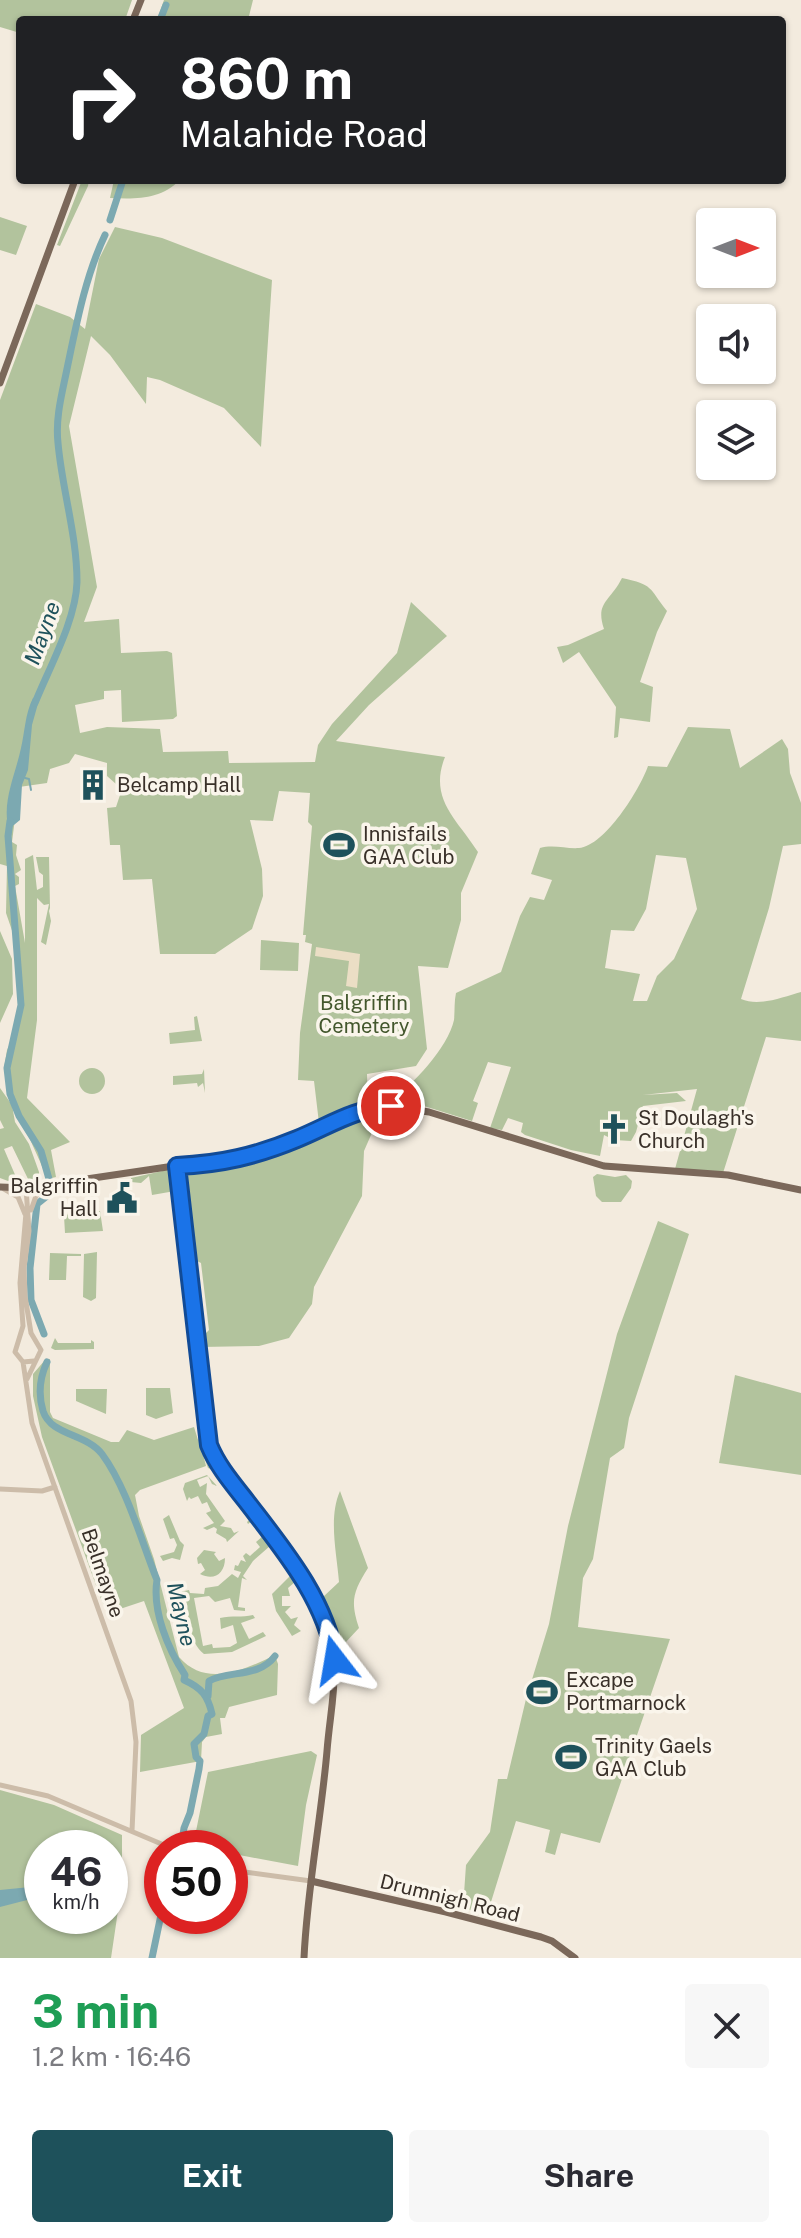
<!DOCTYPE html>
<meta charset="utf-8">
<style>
body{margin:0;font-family:"Public Sans",sans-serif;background:#f7f7f7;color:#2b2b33;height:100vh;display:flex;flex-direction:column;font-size:30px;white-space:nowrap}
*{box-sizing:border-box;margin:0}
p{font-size:26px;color:#7c7c81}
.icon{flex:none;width:44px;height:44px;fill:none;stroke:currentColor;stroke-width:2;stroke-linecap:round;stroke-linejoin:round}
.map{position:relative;height:1958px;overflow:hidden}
.side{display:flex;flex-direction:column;background:#fff;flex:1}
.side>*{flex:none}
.hud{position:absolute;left:16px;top:16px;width:770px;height:168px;border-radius:8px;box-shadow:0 2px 6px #0004;background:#202124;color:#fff;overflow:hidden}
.needle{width:52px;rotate:90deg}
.controls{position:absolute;left:696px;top:208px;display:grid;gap:16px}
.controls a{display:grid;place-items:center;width:80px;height:80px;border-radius:8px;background:#fff;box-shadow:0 2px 6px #0004;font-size:40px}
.speed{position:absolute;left:24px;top:1830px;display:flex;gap:16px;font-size:40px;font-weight:700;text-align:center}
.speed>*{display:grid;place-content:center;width:104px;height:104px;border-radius:50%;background:#fff;box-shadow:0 2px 6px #0004;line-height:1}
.speed small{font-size:20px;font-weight:400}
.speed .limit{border:12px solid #d22;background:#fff;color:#111}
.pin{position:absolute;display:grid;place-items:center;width:68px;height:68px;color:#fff;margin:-34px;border:4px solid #fff;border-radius:50%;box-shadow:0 2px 8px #0007}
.me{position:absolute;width:88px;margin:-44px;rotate:346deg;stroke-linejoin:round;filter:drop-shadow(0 0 6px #0008)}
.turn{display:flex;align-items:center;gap:28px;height:168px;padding:0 32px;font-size:36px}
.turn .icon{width:104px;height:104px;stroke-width:2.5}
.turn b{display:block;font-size:56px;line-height:68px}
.round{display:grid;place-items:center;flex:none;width:84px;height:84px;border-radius:8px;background:#f7f7f7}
.head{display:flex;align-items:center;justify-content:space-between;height:136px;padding:0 32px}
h1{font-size:48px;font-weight:700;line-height:60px;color:#1e9e55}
.cta{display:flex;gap:16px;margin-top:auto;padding:16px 32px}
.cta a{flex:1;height:92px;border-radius:8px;background:#1e515b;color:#fff;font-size:32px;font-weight:700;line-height:92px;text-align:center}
.cta a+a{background:#f7f7f7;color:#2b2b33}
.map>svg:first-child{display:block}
</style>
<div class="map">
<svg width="801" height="1958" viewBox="0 0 801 1958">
<rect width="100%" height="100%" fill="#f3ebde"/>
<path fill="#b2c39d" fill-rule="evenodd" d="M0,0H132L125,20H20V33L0,27Z
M164,0H253L248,20H157Z
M82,180H89L88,186L60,246L57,245Z
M114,180H180C160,200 136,199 110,198Z
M0,217L27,226L16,255L0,250Z
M115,227L162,238L272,280L261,447L224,408L160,380L147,377L146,404L110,355L91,336L69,426L97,587L84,622L119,619L121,653L167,651L172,653L177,716L173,719L122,722L121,690L104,691V699L75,705L80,733L107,727L160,729L163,752L228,751L229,763L315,762L318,745L332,724L397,653L411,602L447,636L369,705L336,741L445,757C428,799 458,820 478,852L461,893V920L448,968L418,966L427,1049L416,1066L367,1074L368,1103L319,1123L314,1081L298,1080L300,1033L312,944L305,942L306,935H303L312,826L308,822L310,793L279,791L273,821L250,820L262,869L263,896L252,929L215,954H160L152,879L123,880L120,845H110L107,808L116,807L120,795L117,794L116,784L107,776V763L75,754L69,763L50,769L47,783L19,787L12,842L17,845L16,855L21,870L15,874L19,877V884L15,886L25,943V859L33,855L37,890L43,887V875L39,872L36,857H49L50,908L49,911L51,921L46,945L41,942L49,904L44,905L37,898V1020L27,1098L70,1142L51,1150L56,1177L47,1179C39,1156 26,1135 20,1111L16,1110L9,1094L4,1068L7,1050L17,1030L20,954L6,913L7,866L0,864V400L36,304L70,317L85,329L99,259Z
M622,578C654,585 648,587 667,611L657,632L640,682L653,687L650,722L620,718L618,737L614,738L616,707L579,652L563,663L557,647L568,645L604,629C595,602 610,602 622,578Z
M688,727L730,729L740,768L782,739L788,749L790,773L801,803V844L783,846L769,908L741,999C759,1007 783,997 801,992V1041L766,1037L723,1173L675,1169L697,1089L643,1095L677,1093L686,1101L643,1106L636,1132L631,1141L614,1140L604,1135L600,1156L571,1150L525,1135L521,1132L523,1123L508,1118L502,1130L490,1128L511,1067L488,1062L473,1101L478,1103L472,1121L424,1106L390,1102C412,1085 448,1048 454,1020C455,1011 454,1002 456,993L501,972L520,916L530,897L544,900L552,880L531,874L540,848C553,844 566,849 579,848C605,846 640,789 648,766L667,767ZM656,855L686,858L697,909L674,959L657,976L647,1001H633L640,974L605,968L611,930L634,931L646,909Z
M0,931L12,959L13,994L0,1023Z
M261,940L299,943L298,971L260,970Z
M197,1016L202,1041L170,1044L169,1033L195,1030L194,1017Z
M79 1081a13 13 0 1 1 26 0a13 13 0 1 1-26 0Z
M204,1069L205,1093L203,1083L198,1087L197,1083L173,1085V1076L202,1074Z
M0,1088L12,1105L15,1122L29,1144L39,1172V1180L29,1181L12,1146L4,1149L16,1177L8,1181L0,1178V1129L4,1128L0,1120Z
M381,1112L364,1151L362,1196L314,1287L312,1304L289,1338L259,1346L201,1347L200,1339L209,1330L201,1263L189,1257L182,1177L187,1172L216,1170L296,1146L327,1128Z
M167,1170L173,1174L175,1191L152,1195L149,1176L141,1183L131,1182V1178Z
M597,1174L615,1177L626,1175L632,1181L631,1188L621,1202H602L596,1196L593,1177Z
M81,1209L83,1214L100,1211L103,1231L65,1233L64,1216Z
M658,1221L689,1234L629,1418L624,1448L610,1458L593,1559L583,1578L578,1627L670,1639L600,1843L561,1833L555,1855L545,1852L550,1830L516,1821L487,1915L463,1908L466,1865L490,1832L498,1779H507L526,1699L549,1624L568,1526L617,1334Z
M97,1252L96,1298L91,1301L83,1297L84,1254Z
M50,1253L81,1254V1256H67L66,1280H49Z
M55,1338L58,1343H91V1340L94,1342V1349L55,1350L51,1348Z
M50,1359V1412L53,1418L111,1442H119L127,1430L154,1440L194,1427L198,1440L200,1433L210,1463L253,1520L248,1524L247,1522L250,1519L213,1470L208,1468L203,1454L206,1466L140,1490L135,1495L139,1516L154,1559L179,1657C206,1688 244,1670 275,1655L278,1664L277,1695L229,1707L225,1718H220L222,1734L206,1737L202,1742L201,1761L140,1772L141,1735L184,1708L144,1601L108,1613L101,1599L42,1437L33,1396V1374L45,1360Z
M735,1375L801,1393V1475L719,1463Z
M146,1388H170L173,1413L156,1419L146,1415Z
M76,1389H107L106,1414L76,1401Z
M207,1475L217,1486L212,1484L208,1476L197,1480L200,1487L207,1483L206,1494L225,1521L220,1526L231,1528L234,1533L239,1531L227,1542L226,1539L216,1533L217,1529L214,1527L207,1530L203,1528L214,1523L206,1513L211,1511L207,1502L202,1504L198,1496L191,1499L189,1497L187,1501L183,1489L185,1483Z
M340,1491L368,1568C353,1592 350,1601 359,1628L345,1643L341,1677C337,1647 333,1622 315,1597H323L339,1582C337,1554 328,1518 340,1491Z
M169,1515L180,1541L184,1545L180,1560L172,1558L163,1561L160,1556L174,1552L177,1545L174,1538L170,1539L163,1519Z
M263,1536L270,1546L253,1561L243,1576L247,1580L242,1578L238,1607L245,1608V1611L234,1610L230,1598L215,1602L209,1596L194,1598L203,1646L212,1644L213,1648L230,1647L237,1643L233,1625L221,1629L220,1618C232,1615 242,1618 253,1615L255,1618L241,1623L249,1639L263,1632L266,1636L232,1652L204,1654C188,1642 189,1614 185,1594L180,1595V1592L189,1590L190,1593L204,1594L205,1588L218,1586L232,1574L238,1578L241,1572L234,1570L235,1565L238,1566L241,1560L246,1562L243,1556L246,1553L250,1556L260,1547L256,1542Z
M204,1550L216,1552L214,1554L219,1561L225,1558C225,1574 214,1581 200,1574L205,1570L201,1563L198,1564L197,1558Z
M291,1575L295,1582L288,1588L290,1596H282V1606H291L285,1612L291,1619L298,1617L294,1625L301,1631L292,1636L276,1611L272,1594Z
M311,1751L317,1755L306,1805L298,1866L234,1854L230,1853V1848H215L194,1841L208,1772Z
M0,1790L54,1805L122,1835V1877L118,1878L119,1904L111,1958H0ZM42,1848H110V1916H42Z"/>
<path fill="#ebdec5" d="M316,947L360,954L357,988L346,986L349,961L315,956Z"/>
<path fill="#7ca9b1" d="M37,697L39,700L32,725L28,770L22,785L20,820L9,829C1,803 16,773 21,748C25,731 25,714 33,698Z
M30,1887L31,1899L0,1907V1890Z"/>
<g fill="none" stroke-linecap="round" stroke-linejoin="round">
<path stroke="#7ca9b1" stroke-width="2" d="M25,778L29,779L31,790"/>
<path stroke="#7ca9b1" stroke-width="7" d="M160,20L166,5
M110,220L123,180
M35,703C49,668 76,620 77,582C77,535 62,489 58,443C55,416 63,390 68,364C77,321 86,275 105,235
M10,821L8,836L21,1005L7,1068L10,1094L19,1116L41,1151L49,1179
M44,1334L31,1300L30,1268L37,1204L52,1192V1189
M47,1362C40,1377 38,1394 43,1411C51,1436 86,1433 102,1454C127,1488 141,1540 157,1580C152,1611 168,1649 185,1675L184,1680C202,1688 208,1696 212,1714L208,1716L204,1734L194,1744L196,1757L200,1761L199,1769L190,1813L184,1828L181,1848
M208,1696L209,1681C229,1670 259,1678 275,1656
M152,1958L162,1910"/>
<path stroke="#ccbca9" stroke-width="5" d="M26,1188L29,1231L24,1268L25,1296L31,1333L41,1350L27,1379
M4,1189L18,1197L25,1214
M31,1210L36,1196L47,1187
M26,1213L20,1283L23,1326L15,1352L23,1362L34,1361
M23,1362L32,1423L131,1701L136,1742L132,1831
M0,1489L42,1491L55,1487
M0,1785L48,1796L171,1848
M230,1870L311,1881"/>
<path stroke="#7b685a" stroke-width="7" d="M133,20L141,0
M0,383L75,180
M177,1166L209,1445C219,1468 235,1486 250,1506C274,1537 302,1572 319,1607C345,1659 331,1698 327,1751C321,1820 307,1889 304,1958
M0,1187L26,1188L174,1166L224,1163L294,1140L338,1118L391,1106L429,1112L604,1166L728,1175L801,1190
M311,1881L446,1912L541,1937L552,1941L575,1958"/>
</g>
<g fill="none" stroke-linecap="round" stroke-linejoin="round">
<defs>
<path id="route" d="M335,1660C326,1600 283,1549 247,1502C233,1484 218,1467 209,1445L177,1166C221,1164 256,1156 297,1139C331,1125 353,1109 391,1106"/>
</defs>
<use href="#route" stroke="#114b97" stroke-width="20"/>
<use href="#route" stroke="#1a73e8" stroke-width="14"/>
</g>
<defs>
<symbol id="building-bare" viewBox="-9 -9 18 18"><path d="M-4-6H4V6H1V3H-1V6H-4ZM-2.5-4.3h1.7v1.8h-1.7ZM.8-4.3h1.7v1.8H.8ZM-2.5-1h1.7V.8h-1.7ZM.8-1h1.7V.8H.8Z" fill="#1e515b" stroke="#faf5eb" stroke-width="2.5" paint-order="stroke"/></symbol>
<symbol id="stadium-bare" viewBox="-9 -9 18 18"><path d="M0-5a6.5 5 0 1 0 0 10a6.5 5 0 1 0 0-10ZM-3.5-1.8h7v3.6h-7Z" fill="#1e515b" stroke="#faf5eb" stroke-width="2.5" paint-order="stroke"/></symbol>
<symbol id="church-bare" viewBox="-9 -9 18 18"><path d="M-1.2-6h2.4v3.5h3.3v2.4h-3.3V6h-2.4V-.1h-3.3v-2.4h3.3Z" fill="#1e515b" stroke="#faf5eb" stroke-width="2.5" paint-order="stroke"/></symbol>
<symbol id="civic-bare" viewBox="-9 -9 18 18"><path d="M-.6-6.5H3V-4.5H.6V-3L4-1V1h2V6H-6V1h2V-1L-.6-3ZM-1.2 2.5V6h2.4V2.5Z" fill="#1e515b" stroke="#faf5eb" stroke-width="2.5" paint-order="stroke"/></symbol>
</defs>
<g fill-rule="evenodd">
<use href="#building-bare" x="71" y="763" width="44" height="44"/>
<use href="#stadium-bare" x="317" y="823" width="44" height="44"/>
<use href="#church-bare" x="592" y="1107" width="44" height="44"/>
<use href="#civic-bare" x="100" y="1176" width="44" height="44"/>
<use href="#stadium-bare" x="520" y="1670" width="44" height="44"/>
<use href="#stadium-bare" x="549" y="1735" width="44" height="44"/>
</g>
<g text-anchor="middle" stroke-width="7" stroke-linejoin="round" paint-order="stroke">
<g font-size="20" fill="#393029" stroke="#faf5eb" text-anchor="start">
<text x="117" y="792">Belcamp Hall</text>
<text x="363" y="841">Innisfails<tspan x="363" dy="23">GAA Club</tspan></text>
<text x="638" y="1125">St Doulagh's<tspan x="638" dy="23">Church</tspan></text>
<text x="98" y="1193" text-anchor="end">Balgriffin<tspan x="98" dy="23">Hall</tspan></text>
<text x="566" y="1687">Excape<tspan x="566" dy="23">Portmarnock</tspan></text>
<text x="595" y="1753">Trinity Gaels<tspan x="595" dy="23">GAA Club</tspan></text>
</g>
<g font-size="20" fill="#43572d" stroke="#faf5eb">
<text x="364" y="1010">Balgriffin<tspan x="364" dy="23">Cemetery</tspan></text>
</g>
<g font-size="20" fill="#393029" stroke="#faf5eb">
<text transform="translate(103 1573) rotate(71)" y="7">Belmayne</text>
<text transform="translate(450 1898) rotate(14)" y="7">Drumnigh Road</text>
</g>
<g font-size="22" font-style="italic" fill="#1e515b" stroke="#faf5eb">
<text transform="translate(42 633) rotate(-70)" y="8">Mayne</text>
<text transform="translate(182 1614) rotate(77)" y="8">Mayne</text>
</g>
</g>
</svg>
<div class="controls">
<a><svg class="needle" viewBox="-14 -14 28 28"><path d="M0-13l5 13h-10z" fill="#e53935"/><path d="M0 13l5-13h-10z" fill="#7c7c81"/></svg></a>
<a><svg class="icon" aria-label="sound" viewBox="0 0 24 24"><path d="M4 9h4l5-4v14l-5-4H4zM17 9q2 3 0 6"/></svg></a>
<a><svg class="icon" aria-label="layers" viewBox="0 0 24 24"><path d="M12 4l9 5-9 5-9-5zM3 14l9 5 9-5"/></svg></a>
</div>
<div class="speed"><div>46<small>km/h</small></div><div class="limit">50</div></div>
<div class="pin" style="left:391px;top:1106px;background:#d93025"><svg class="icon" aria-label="arrive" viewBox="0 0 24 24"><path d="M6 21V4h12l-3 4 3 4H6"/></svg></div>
<svg class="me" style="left:335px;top:1660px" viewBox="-20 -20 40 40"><path d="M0-17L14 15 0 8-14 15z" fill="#1a73e8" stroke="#fff" stroke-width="4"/></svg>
<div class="hud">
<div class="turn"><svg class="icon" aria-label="right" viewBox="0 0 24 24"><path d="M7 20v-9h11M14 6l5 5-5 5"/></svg><div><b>860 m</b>Malahide Road</div></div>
</div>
</div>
<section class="side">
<div class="head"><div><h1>3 min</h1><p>1.2 km · 16:46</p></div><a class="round"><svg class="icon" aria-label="close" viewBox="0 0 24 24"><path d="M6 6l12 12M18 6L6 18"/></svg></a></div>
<div class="cta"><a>Exit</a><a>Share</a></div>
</section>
